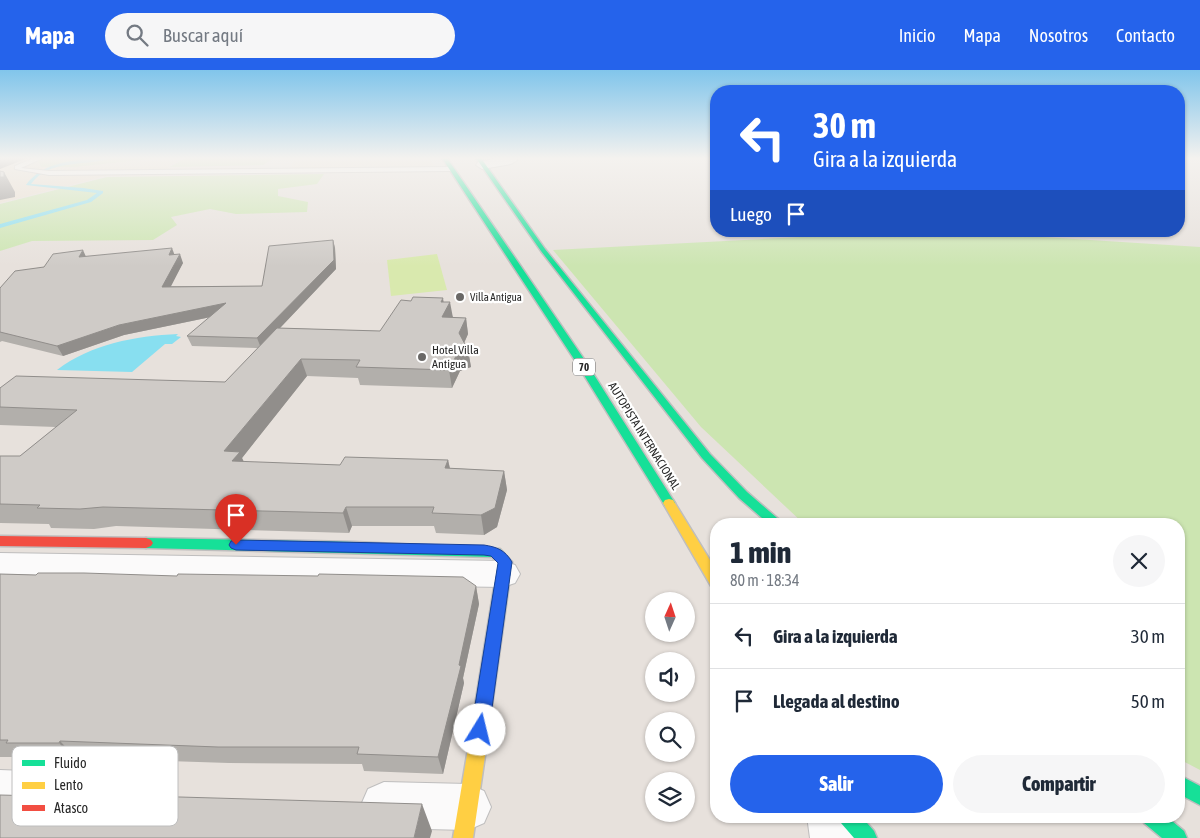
<!DOCTYPE html>
<html lang="es">
<meta charset="utf-8">
<style>
body{margin:0;font-family:"Asap Condensed",sans-serif;background:#f6f6f7;color:#1f2937;height:100vh;display:flex;flex-direction:column;font-size:19px;white-space:nowrap}
*{box-sizing:border-box;margin:0}
p{font-size:16px;color:#747a83}
.icon{flex:none;width:28px;height:28px;fill:none;stroke:currentColor;stroke-width:2;stroke-linecap:round;stroke-linejoin:round}
.map{position:relative;flex:1;overflow:hidden}
.side{position:absolute;left:710px;top:448px;width:475px;height:305px;display:flex;flex-direction:column;background:#fff;border-radius:20px;box-shadow:0 1px 4px #0004}
.side>*{flex:none}
.banner{position:absolute;left:710px;top:15px;width:475px;height:152px;border-radius:20px;box-shadow:0 1px 4px #0004;background:#2563eb;color:#fff;overflow:hidden}
.needle{width:32px;rotate:3deg}
.tools{position:absolute;left:645px;top:522px;display:grid;gap:10px}
.tools a{display:grid;place-items:center;width:50px;height:50px;border-radius:50%;background:#fff;box-shadow:0 1px 4px #0004;font-size:25px}
.pin{position:absolute;display:grid;place-items:center;width:42px;height:42px;color:#fff;margin:-51px -21px;border-radius:50% 50% 50% 0;rotate:-45deg;box-shadow:0 0 5px #0007}
.pin .icon{rotate:45deg}
.me{position:absolute;width:55px;margin:-28px;rotate:9deg;stroke-linejoin:round;filter:drop-shadow(0 0 4px #0008)}
.turn{display:flex;align-items:center;gap:18px;height:105px;padding:0 20px;font-size:22px}
.turn .icon{width:65px;height:65px;stroke-width:2.5}
.turn b{display:block;font-size:35px;line-height:42px}
.then{display:flex;align-items:center;height:48px;padding:0 20px;background:#0003;gap:10px;font-size:19px}
.round{display:grid;place-items:center;flex:none;width:52px;height:52px;border-radius:26px;background:#f6f6f7}
.overview{display:flex;align-items:center;justify-content:space-between;height:85px;padding:0 20px}
h1{font-size:30px;font-weight:800;line-height:38px}
.button{display:flex;gap:10px;margin-top:auto;padding:10px 20px}
.button a{flex:1;height:58px;border-radius:30px;background:#2563eb;color:#fff;font-size:20px;font-weight:800;line-height:58px;text-align:center}
.button a+a{background:#f6f6f7;color:#1f2937}
ul{padding:0;list-style:none}
li{display:flex;align-items:center;gap:15px;height:65px;padding:0 20px;border-top:1px solid #e0e1e3}
li div{flex:1}
li b{display:block;font-size:19px}
li em{font-style:normal}
header{display:flex;align-items:center;gap:30px;box-sizing:border-box;height:70px;padding:0 25px;background:#2563eb;color:#fff}
header strong{font-size:24px}
nav{display:flex;gap:28px;margin-inline-start:auto;font-size:18px}
.search{width:350px;height:45px;background:#f6f6f7;display:flex;align-items:center;gap:12px;box-sizing:border-box;padding:0 18px;border-radius:28px;color:#747a83;font-size:19px}
.map>svg:first-child{display:block}
</style>
<header>
<strong>Mapa</strong>
<div class="search"><svg class="icon" aria-label="search" viewBox="0 0 24 24"><circle cx="10" cy="10" r="6"/><path d="M15 15l6 6"/></svg>Buscar aquí</div>
<nav><a>Inicio</a><a>Mapa</a><a>Nosotros</a><a>Contacto</a></nav>
</header>
<div class="map">
<svg width="1200" height="768" viewBox="0 0 1200 768">
<rect width="100%" height="100%" fill="#e7e1dc"/>
<path fill="#ebdfcf" d="M0,88H182L167,98H291L295,88H430L437,101L106,106L0,133Z"/>
<path fill="#cce5b1" d="M42,88H159L74,97H41L38,89Z
M185,88H274L263,95L170,97Z
M324,104L317,114L278,119V126L308,132L307,142L236,144L210,139L171,147L177,155L153,170L32,171L0,181V134L107,107Z
M964,162L1200,177V700L1179,689V454H804L701,357L553,180L839,165Z"/>
<path fill="#d9e9ae" d="M437,184L447,220L391,226L387,190Z"/>
<path fill="#88dff0" d="M178,264L176,266L181,267L172,274H165L132,302L57,300C91,274 135,266 178,264Z"/>
<g fill="none" stroke-linecap="round" stroke-linejoin="round">
<path fill="#88dff0" fill-rule="evenodd" d="M94,88H111C85,97 50,88 31,114L83,118L103,121V123L91,132L0,158V154L87,130L97,123L26,115C42,93 69,91 94,88Z"/>
<defs>
<path id="lane" d="M34,88H43L21,98L49,101L450,97L453,99L450,101L49,105L15,99V96Z"/>
<path id="street" d="M500,88H516L517,90L511,94L482,99L476,95L478,92Z
M0,483L503,491L515,495L520,504L515,513L503,517L0,509Z
M0,700L77,703L93,710L100,726L93,742L77,749L0,746Z
M384,712L468,714L484,721L491,737L484,753L468,760L384,758L368,751L361,735L368,719Z
M807,746H854L858,768H810Z"/>
<path id="fast" d="M442,88H447L584,289L675,433L673,436H665L574,289Z
M476,88H481L545,179L710,384L747,422L784,454H769L739,428L702,388L541,181Z
M146,468L354,472L500,479L512,492L486,679L483,685L477,688L471,685L468,679L498,493L492,487L146,478L141,476L139,473L141,470Z
M1179,705L1200,716V735L1179,724Z
M838,746H861L874,761L877,768H854L841,753Z
M1141,746H1166L1184,761L1187,768H1162L1144,753Z"/>
<path id="slow" d="M669,429L673,430L716,500V517L711,516L663,433L665,430Z
M477,670L483,673L486,679L473,768H453L468,679L471,673Z"/>
<path id="jam" d="M0,466L146,468L151,470L153,473L151,476L146,478L0,476Z"/>
</defs>
<use href="#lane" stroke="#bfbebe" stroke-width="2"/>
<use href="#street" stroke="#bfbebe" stroke-width="2"/>
<use href="#fast" stroke="#bfbebe" stroke-width="3"/>
<use href="#slow" stroke="#bfbebe" stroke-width="3"/>
<use href="#jam" stroke="#bfbebe" stroke-width="3"/>
<use href="#lane" fill="#fbfafa" fill-rule="evenodd"/>
<use href="#street" fill="#fbfafa" fill-rule="evenodd"/>
<use href="#fast" fill="#16e098" fill-rule="evenodd"/>
<use href="#slow" fill="#ffcf43" fill-rule="evenodd"/>
<use href="#jam" fill="#f24e42" fill-rule="evenodd"/>
</g>
<path fill="#b2afab" d="M333,170L335,178L336,199L280,258L380,261L444,232L453,247L466,248L468,264L464,273L468,280L471,297L460,301L452,318L360,315L358,308L307,306L242,388L244,392L340,395L448,390L450,398L504,401L507,420L497,457L484,465L436,463L434,456H352L349,463L116,456L94,459L51,458L49,454L0,453V386H20L56,357L0,355V318L225,312L258,278L192,276L187,266L211,247L124,265L63,286L2,271L0,272V218L44,197L86,186L174,185L183,193L170,216H262Z
M0,504L476,516L479,534L463,608L464,613L443,704L364,701L362,694L229,693L76,688L75,690L24,689L21,687H0Z"/>
<path fill="#918e8b" d="M0,88H28L0,99Z
M4,102L15,122V127L0,130V107Z
M333,170L335,178L336,199L261,278L257,268Z
M172,178L175,186L169,185Z
M83,180L87,189L79,187Z
M180,184L183,193L166,226L162,217Z
M443,228L445,241L450,232L453,248L442,247L441,232Z
M226,233L230,243L124,265L63,286L57,276L119,255Z
M466,248L468,264L461,280L459,263Z
M468,280L471,297L460,301L452,318L449,300L457,284Z
M301,289L307,306L242,388L248,401L241,410L224,381Z
M448,390L452,409L445,398Z
M504,401L507,420L497,457L484,465L481,445Z
M346,437L352,456L349,463L343,443Z
M476,516L479,534L463,608L464,613L443,704L438,687Z
M60,671L76,688L75,690L59,673Z
M422,734L432,761L430,768H414Z"/>
<path fill="#cfcbc7" stroke="#918e8b" d="M0,101L4,102V107H0Z
M333,170L334,190L257,268L187,266L226,233L119,255L57,276L0,262V218L15,201L44,197L53,184L83,180L79,187L172,178L169,185L180,184L162,217L262,216L269,176Z
M413,227L443,228L441,232H450L442,247L466,248L459,263L468,280L457,284L449,300L356,297L360,290L301,289L224,381L240,382L232,391L340,395L345,387L448,390L445,398L504,401L495,438L481,445L432,443L434,437H346L343,443L103,437L80,439L37,438L40,435L0,434V386H20L77,340L0,337V318L16,306L225,312L277,258L380,261L401,230L411,231Z
M38,503H84L177,506L178,504L318,506L319,504L463,507L476,516L459,595L461,596L438,687L357,684L359,677H218L60,671L59,673H6L8,670H0V504L36,505Z
M41,723L422,734L414,768H0V725L39,726Z"/>
<linearGradient id="sky" x2="0" y2="1"><stop stop-color="#81c5eb"/><stop offset="0.45" stop-color="#f4f2ef"/><stop offset="1" stop-color="#f4f2ef" stop-opacity="0"/></linearGradient>
<rect width="1200" height="196" fill="url(#sky)"/>
<path fill="#2563eb" stroke="#184099" d="M236,470L484,475C497,477 505,480 512,492L489,660L486,665L480,668L474,665L471,660L498,493L491,486L484,485L236,480L231,478L229,475L231,471Z"/>
<g fill="#6a6866" stroke="#fff" stroke-width="2">
<circle cx="460" cy="227" r="5"/>
<circle cx="422" cy="287" r="5"/>
</g>
<g text-anchor="middle" stroke-width="4.5" stroke-linejoin="round" paint-order="stroke">
<g font-size="11" fill="#272727" stroke="#fff" text-anchor="start">
<text x="470" y="231">Villa Antigua</text>
</g>
<rect fill="#fff" stroke="#686868" stroke-width="1" x="573" y="288.5" width="22" height="17" rx="4"/>
<g font-size="11" font-weight="bold" fill="#272727">
<text x="584" y="301">70</text>
</g>
<g font-size="12" fill="#272727" stroke="#fff" text-anchor="start">
<text x="432" y="284">Hotel Villa<tspan x="432" dy="14">Antigua</tspan></text>
</g>
<g font-size="12" fill="#272727" stroke="#fff">
<text transform="translate(644 366) rotate(58)" y="4">AUTOPISTA INTERNACIONAL</text>
</g>
</g>
<rect x="12" y="676" width="166" height="80" rx="8" fill="#fff" stroke="#bebebe" stroke-width="1"/>
<rect x="22" y="690" width="23" height="6" fill="#16e098"/>
<rect x="22" y="712" width="23" height="7" fill="#ffcf43"/>
<rect x="22" y="735" width="23" height="6" fill="#f24e42"/>
<g font-size="14" fill="#272727">
<text x="54" y="698">Fluido</text>
<text x="54" y="720">Lento</text>
<text x="54" y="743">Atasco</text>
</g>
</svg>
<div class="tools">
<a><svg class="needle" viewBox="-14 -14 28 28"><path d="M0-13l5 13h-10z" fill="#e53935"/><path d="M0 13l5-13h-10z" fill="#747a83"/></svg></a>
<a><svg class="icon" aria-label="sound" viewBox="0 0 24 24"><path d="M4 9h4l5-4v14l-5-4H4zM17 9q2 3 0 6"/></svg></a>
<a><svg class="icon" aria-label="search" viewBox="0 0 24 24"><circle cx="10" cy="10" r="6"/><path d="M15 15l6 6"/></svg></a>
<a><svg class="icon" aria-label="layers" viewBox="0 0 24 24"><path d="M12 4l9 5-9 5-9-5zM3 14l9 5 9-5"/></svg></a>
</div>
<div class="pin" style="left:236px;top:475px;background:#d93025"><svg class="icon" aria-label="arrive" viewBox="0 0 24 24"><path d="M6 21V4h12l-3 4 3 4H6"/></svg></div>
<svg class="me" style="left:480px;top:660px" viewBox="-20 -20 40 40"><circle r="19" fill="#fff"/><path d="M0-13L10 11 0 6-10 11z" fill="#2563eb"/></svg>
<div class="banner">
<div class="turn"><svg class="icon" aria-label="left" viewBox="0 0 24 24"><path d="M17 20v-9H6M10 6l-5 5 5 5"/></svg><div><b>30 m</b>Gira a la izquierda</div></div>
<div class="then">Luego<svg class="icon" aria-label="arrive" viewBox="0 0 24 24"><path d="M6 21V4h12l-3 4 3 4H6"/></svg></div>
</div>
<section class="side">
<div class="overview"><div><h1>1 min</h1><p>80 m · 18:34</p></div><a class="round"><svg class="icon" aria-label="close" viewBox="0 0 24 24"><path d="M6 6l12 12M18 6L6 18"/></svg></a></div>
<ul>
<li><svg class="icon" aria-label="left" viewBox="0 0 24 24"><path d="M17 20v-9H6M10 6l-5 5 5 5"/></svg><div><b>Gira a la izquierda</b></div><em>30 m</em></li>
<li><svg class="icon" aria-label="arrive" viewBox="0 0 24 24"><path d="M6 21V4h12l-3 4 3 4H6"/></svg><div><b>Llegada al destino</b></div><em>50 m</em></li>
</ul>
<div class="button"><a>Salir</a><a>Compartir</a></div>
</section>
</div>
